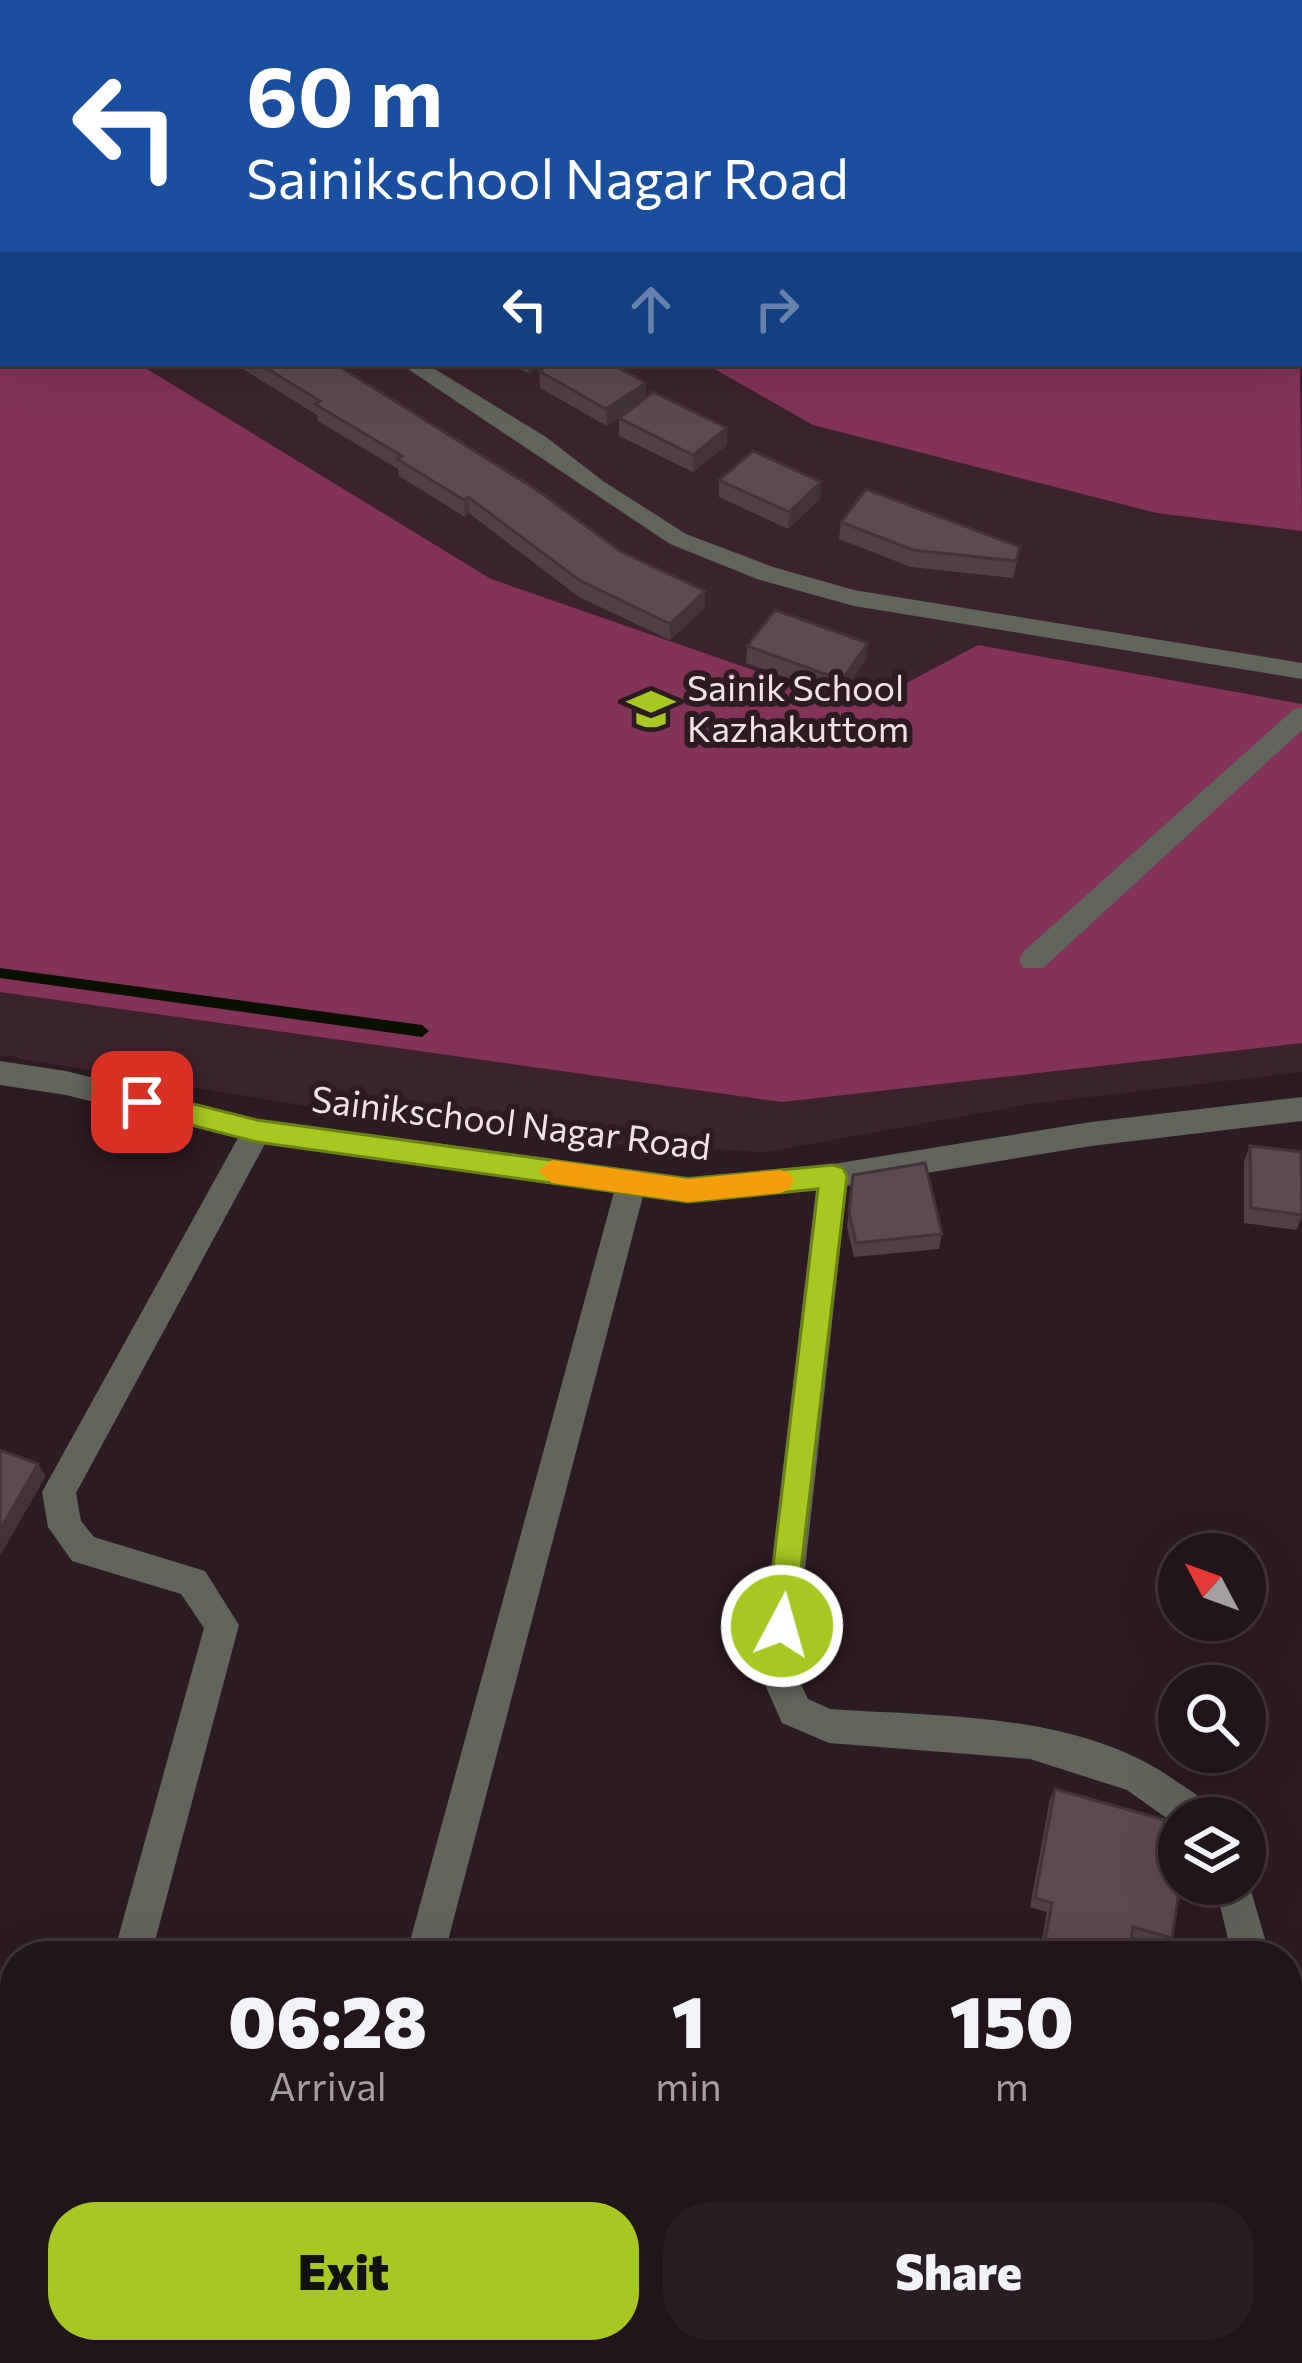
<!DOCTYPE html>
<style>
body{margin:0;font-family:Commissioner,sans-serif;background:#291d23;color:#f1f3f6;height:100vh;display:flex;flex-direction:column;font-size:45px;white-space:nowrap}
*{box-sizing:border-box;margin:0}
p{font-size:39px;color:#a29ea2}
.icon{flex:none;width:66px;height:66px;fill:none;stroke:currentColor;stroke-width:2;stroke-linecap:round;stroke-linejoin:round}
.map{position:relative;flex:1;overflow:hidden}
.side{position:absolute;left:0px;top:1941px;width:1302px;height:423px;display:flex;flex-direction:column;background:#21141a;border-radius:48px 48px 0 0;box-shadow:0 12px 48px #0002,0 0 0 3px #3e3339}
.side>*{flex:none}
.top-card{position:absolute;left:0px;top:0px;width:1302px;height:366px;box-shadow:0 12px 48px #0002,0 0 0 3px #3e3339;background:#1a4fa0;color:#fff;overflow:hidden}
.needle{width:78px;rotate:311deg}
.buttons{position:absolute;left:1158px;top:1533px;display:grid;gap:24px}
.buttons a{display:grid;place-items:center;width:108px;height:108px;border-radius:50%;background:#21141a;box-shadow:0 12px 48px #0002,0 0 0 3px #3e3339;font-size:60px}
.pin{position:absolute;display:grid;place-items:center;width:102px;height:102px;color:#fff;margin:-51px;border-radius:24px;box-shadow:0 6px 18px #0006}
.me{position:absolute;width:132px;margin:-66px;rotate:6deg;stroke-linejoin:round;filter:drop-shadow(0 0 9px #0008)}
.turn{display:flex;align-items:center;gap:42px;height:252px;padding:0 48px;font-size:54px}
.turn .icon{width:156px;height:156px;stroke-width:2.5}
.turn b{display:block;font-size:84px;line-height:102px}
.lanes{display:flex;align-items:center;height:114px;padding:0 48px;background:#0003;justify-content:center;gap:60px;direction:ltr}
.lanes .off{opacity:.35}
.eta{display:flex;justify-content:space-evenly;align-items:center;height:204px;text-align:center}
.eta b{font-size:72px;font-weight:800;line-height:84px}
.cta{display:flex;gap:24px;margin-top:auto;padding:24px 48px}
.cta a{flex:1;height:138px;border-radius:48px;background:#a6c821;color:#111;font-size:48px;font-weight:800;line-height:138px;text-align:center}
.cta a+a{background:#291d23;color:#f1f3f6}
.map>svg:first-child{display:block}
</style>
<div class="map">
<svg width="1302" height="2363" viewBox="0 0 1302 2363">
<rect width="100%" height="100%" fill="#2c1b22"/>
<path fill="#3b232d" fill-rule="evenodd" d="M0,0H1302V1072L1030,1104L766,1152L506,1139L0,1055ZM3,3H1299V363H3Z"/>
<path fill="#823357" d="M307,0H873L875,3H277Z
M1299,299L1302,531L1157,513L813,425L704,363H1299Z
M0,332L3,363H137L491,579L779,679L901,686L978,645L1302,704V1043L782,1102L0,992Z"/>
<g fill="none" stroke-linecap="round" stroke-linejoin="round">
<path fill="#0a1000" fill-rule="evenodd" d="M0,968L422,1025L429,1031L422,1037L0,978Z"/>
<path fill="#62655c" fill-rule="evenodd" d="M208,0H226V3H208Z
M993,0H1012L1014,3H995Z
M0,221H3V233H0Z
M1299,238H1302V250H1299Z
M399,363H425L546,437L603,481L686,534L773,567L854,590L1302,663V679L854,606L757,579L670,544Z
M1302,707V730L1043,968H1023L1019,960L1023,952L1293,710Z
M0,1061L66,1071L257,1119L688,1177L833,1164L1091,1122L1302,1097V1121L1091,1146L847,1186L794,1670L808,1699L830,1709C945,1717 1078,1712 1176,1781C1192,1792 1208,1800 1215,1818H1179V1827L1127,1790L1030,1759L829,1743L782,1723L759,1671L816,1190L688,1203L643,1196L444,1956H406L614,1192L265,1144L76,1493L81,1521L94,1537L205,1571L239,1625L151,1956H113L204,1628L181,1594L72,1561L48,1527L42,1492L238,1138L66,1095L0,1085Z
M1245,1870L1270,1956H1232L1215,1884H1245Z
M1287,2330L1297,2334L1302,2363H1263L1261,2349H1287Z
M299,2349H341L338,2363H296Z"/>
</g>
<path fill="#503f46" d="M1068,0H1302V185L1299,187V3H1071Z
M233,363H341L342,368L705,608L670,640L579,597L470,514L465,517L399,476L398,469L318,421L317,415Z
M509,363H546L529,374Z
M539,371L646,383V398L727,445L693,472L619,436V418L626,413L607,426L540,388Z
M719,480L821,482L820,499L788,529L719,497Z
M841,522L1020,547L1013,578L911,567L839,539Z
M747,646L866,660L840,697L746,663Z
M1250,1146L1301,1152L1302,1217L1296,1230L1244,1223V1161Z
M853,1175L942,1234L939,1249L854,1257L847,1227Z
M1055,1789L1172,1938L1165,1946L1132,1937L1128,1956H1039L1047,1912L1030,1907L1050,1799Z"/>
<path fill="#413339" d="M1302,165V185L1299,187V168Z
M528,363H546L529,374Z
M646,383V400L607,426L606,409Z
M727,428V445L693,472V455Z
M821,482L820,499L788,529L789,512Z
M468,497L470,514L465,517L464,500Z
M705,591V608L670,640V624Z
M868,643L866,660L840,697L842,680Z
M38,1464L46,1476L0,1556V1530Z"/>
<path fill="#5d4951" stroke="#413339" stroke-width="3" d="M1094,0H1302V46H1299V3H1096Z
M1299,65L1302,66V165L1299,168Z
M258,363H340L337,365L537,490L620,551L705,591L670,624L579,580L468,497L464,500L397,459L402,456L315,404L320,401Z
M552,363H610L646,383L606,409L539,371Z
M653,392L727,428L693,455L619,418Z
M753,451L821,482L789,512L719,480Z
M866,489L1020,547L1016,561L913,550L841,522Z
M775,610L868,643L842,680L747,646Z
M1250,1146L1301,1152L1302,1215L1251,1208Z
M925,1163L942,1234L856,1243L849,1212L853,1175Z
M0,1450L38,1464L0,1530Z
M1055,1789L1179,1824L1180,1884L1172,1938L1133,1927L1128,1956H1042L1052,1903L1035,1898Z"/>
<path fill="#a6c821" stroke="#6c8215" stroke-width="3" d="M142,1091L257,1120L688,1179L833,1165L843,1168L847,1176L793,1637L782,1641L771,1637L766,1626L818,1189L688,1202L257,1142L133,1110L129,1102L133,1095Z"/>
<path fill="#f59e0b" d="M552,1160L688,1179L780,1170L790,1173L794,1181L790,1189L780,1193L688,1202L552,1183L538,1171Z"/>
<defs>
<symbol id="school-bare" viewBox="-9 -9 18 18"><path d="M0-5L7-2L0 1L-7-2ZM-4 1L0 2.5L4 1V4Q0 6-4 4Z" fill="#a6c821" stroke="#2c1b22" stroke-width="2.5" paint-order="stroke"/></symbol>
</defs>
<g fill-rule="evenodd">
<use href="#school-bare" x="618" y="676" width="66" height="66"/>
</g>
<g text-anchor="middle" stroke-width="12" stroke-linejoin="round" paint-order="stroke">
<g font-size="36" fill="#efe3e7" stroke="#2c1b22" text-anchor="start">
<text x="687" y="701">Sainik School<tspan x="687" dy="41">Kazhakuttom</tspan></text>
</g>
<g font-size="36" fill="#efe3e7" stroke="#2c1b22">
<text transform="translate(511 1123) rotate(7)" y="13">Sainikschool Nagar Road</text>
</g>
</g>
</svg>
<div class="buttons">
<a><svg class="needle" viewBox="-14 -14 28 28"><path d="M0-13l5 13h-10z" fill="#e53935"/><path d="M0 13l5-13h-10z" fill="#a29ea2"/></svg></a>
<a><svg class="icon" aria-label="search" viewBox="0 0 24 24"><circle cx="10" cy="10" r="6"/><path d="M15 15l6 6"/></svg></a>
<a><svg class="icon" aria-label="layers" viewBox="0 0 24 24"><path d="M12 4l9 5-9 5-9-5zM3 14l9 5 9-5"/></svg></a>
</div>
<div class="pin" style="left:142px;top:1102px;background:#d93025"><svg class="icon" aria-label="arrive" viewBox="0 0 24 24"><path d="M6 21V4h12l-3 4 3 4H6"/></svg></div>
<svg class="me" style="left:782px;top:1626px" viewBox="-20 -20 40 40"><circle r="17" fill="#a6c821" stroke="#fff" stroke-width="3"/><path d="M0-11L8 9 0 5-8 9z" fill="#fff"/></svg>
<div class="top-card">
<div class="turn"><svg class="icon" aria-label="left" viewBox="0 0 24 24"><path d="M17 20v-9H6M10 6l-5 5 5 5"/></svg><div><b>60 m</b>Sainikschool Nagar Road</div></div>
<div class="lanes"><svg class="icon" aria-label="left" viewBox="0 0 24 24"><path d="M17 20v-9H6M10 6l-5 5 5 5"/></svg><svg class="icon off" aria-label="ahead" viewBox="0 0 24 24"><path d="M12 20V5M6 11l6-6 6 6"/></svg><svg class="icon off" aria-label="right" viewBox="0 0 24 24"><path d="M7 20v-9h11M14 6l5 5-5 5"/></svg></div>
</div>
<section class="side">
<div class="eta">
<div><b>06:28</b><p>Arrival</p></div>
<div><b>1</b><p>min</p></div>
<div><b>150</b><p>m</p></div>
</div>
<div class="cta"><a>Exit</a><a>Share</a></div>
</section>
</div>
